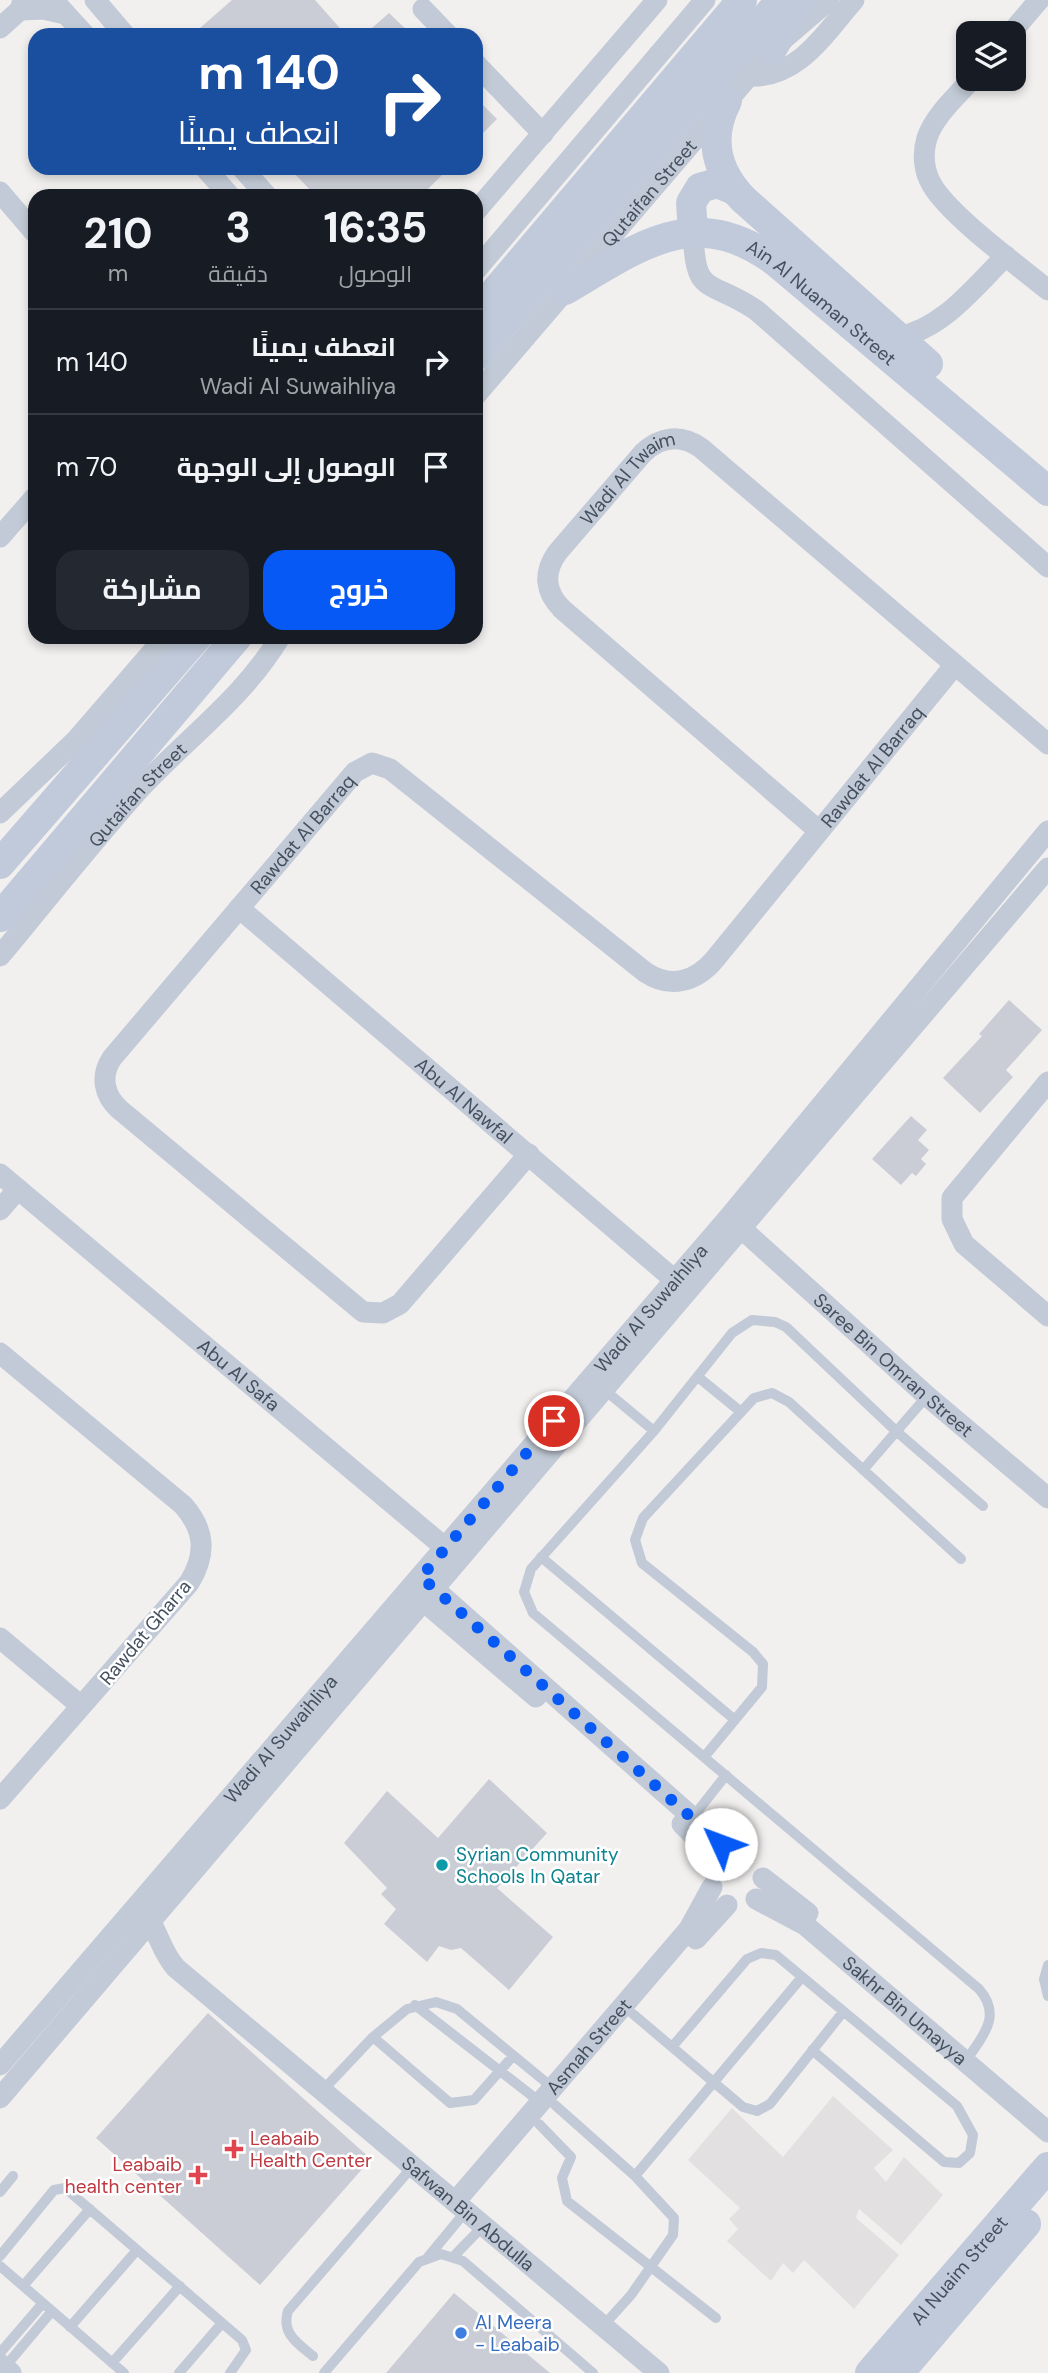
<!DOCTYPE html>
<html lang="ar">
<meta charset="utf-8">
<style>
body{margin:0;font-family:"DM Sans",Cairo,sans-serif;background:#242831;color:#f1f3f6;direction:rtl;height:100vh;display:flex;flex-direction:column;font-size:26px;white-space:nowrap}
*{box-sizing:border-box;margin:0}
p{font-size:23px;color:#9ea1a6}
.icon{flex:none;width:38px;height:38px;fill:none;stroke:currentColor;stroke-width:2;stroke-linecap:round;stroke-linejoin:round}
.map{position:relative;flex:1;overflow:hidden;direction:ltr}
.panel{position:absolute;left:28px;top:189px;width:455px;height:455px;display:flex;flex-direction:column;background:#171b24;border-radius:21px;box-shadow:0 4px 10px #0003;direction:rtl}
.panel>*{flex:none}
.banner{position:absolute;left:28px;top:28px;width:455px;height:147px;border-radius:21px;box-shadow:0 4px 10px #0003;direction:rtl;background:#1a4fa0;color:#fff;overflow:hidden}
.controls{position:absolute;left:956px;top:21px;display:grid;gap:14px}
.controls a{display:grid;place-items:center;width:70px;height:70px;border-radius:14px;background:#171b24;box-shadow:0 4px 10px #0003;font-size:35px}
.pin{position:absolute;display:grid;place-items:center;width:60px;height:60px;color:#fff;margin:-30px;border:4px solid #fff;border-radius:50%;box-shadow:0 2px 7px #0007}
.me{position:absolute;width:77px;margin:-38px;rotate:313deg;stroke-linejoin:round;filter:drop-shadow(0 0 5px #0008)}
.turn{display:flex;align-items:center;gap:24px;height:147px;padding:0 28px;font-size:32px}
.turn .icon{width:91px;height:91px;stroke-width:2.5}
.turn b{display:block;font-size:49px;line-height:60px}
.eta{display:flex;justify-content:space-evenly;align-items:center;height:119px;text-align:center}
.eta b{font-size:42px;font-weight:700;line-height:49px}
.button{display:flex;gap:14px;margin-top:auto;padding:14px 28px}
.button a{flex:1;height:80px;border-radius:21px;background:#0659f5;color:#fff;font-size:28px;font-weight:700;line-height:80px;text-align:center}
.button a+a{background:#242831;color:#f1f3f6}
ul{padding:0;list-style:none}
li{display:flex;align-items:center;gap:21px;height:105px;padding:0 28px;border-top:2px solid #363941}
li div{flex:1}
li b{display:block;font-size:26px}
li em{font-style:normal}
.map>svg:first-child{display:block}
</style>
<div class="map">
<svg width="1048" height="2373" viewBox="0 0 1048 2373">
<rect width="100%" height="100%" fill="#f2efef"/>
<path fill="#e3e0e1" d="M833,2096L893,2150L874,2168L886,2182L904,2157L943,2195L901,2245L859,2209L856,2218L899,2255L854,2309L804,2260L793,2273L783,2263L771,2281L727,2241L738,2229L729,2219L740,2208L688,2160L732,2108L783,2157Z"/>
<path fill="#cacdd5" d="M232,0H315L346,35H192Z
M389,13L412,35H364Z
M476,98L497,119L476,140Z
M289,168H449L421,196H316Z
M1009,1000L1042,1030L1006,1070L1013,1077L980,1113L943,1078L982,1036L979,1034Z
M911,1116L927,1130L918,1140L929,1150L921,1159L926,1164L916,1176L912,1173L901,1185L872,1159Z
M489,1779L547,1833L497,1888L553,1937L509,1990L461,1948L451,1950L439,1946L427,1962L384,1924L396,1909L381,1894L387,1888L344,1843L387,1791L438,1838Z
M208,2013L371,2159L260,2285L96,2138Z
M454,2293L550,2373H386Z"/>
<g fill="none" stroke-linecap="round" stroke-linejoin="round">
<path stroke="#c1cad6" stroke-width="10" d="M698,1377L741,1412
M601,1387L654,1431
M863,1470L927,1396
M541,1557L735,1720
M705,1756L762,1687L763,1664L753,1652L642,1563L635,1540L643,1518L754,1398L772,1393L789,1402L961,1559
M693,1817L726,1775
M1048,1965L1044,1979L1048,1996
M415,2005L540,2102
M633,2014L743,2107L757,2111L770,2104L843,2012
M373,2037L450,2103L474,2100L513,2056
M672,2047L747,1959L761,1953L776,1955L957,2106L973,2135L970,2153L959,2163L944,2162L812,2050
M972,2052C988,2030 999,2012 979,1989L533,1613L524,1592L531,1569L654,1431L732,1333L752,1320L775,1322L786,1327L896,1431L983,1506
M323,2090L373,2037L407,2009L436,2002L457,2009L553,2088
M555,2105L635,2176L674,2218L673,2235L631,2295L603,2326
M539,2124L571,2157L562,2178L567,2201L716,2318
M635,2176L802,1977
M0,2192L13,2176
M0,2256L54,2190L65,2188L242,2340L246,2350L230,2373
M454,2256L483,2226
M428,2257L466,2211
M0,2266L124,2373
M23,2286L90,2209
M70,2327L137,2250
M0,2353L43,2303
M313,2356C297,2343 281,2333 288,2311L413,2166
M112,2363L180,2286
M4,2368L52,2311
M179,2373L222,2323
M324,2373L419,2262L441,2254L463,2261L593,2373"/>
<g stroke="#c1cad6" stroke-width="21">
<path d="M53,0L85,35"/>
<path d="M95,0L125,35"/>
<path d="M423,9L448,35"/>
<path d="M20,10L43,9L65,14"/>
<path d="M0,28L20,10L23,0"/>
<path d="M1011,33L1039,0"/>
<path d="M476,64L543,134"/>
<path d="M749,76C798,79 825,33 854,0"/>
<path d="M972,79C957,96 934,116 927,138C922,154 924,172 932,185C950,216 1019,266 1048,290"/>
<path d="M205,168L230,196"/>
<path d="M242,168L267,196"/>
<path d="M0,192L35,233"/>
<path d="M476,211L657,0"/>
<path d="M693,232C695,298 708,278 756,310L1048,567"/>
<path d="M476,270L705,0"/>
<path d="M898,337C943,329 974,287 1006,256"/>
<path id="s1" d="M476,395L772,49L829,0"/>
<path d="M0,537L35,497"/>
<path d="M0,813L76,740L165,637"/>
<path id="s2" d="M819,831L562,609C545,592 543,573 557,553L643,453C661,436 681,434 701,448L1048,744"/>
<path id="s3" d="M239,908L684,1288"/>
<path id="s4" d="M0,956C45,902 89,846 136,793C183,741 244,698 280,637"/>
<path d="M1048,1082L952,1198V1219L964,1244L1048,1316"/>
<path id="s5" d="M529,1154L400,1304L383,1313L363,1312L119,1109C104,1095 100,1076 112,1058L355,772L372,763L390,769L645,972C670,989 696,982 715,959L954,666"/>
<path id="s6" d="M0,1174L455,1556"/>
<path d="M0,1210L18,1189"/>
<path id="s7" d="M732,1220L927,1396L1048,1498"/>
<path d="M0,1353L183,1505C205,1530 207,1554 189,1583L0,1799"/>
<path d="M423,1579L736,1856"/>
<path d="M414,1593L536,1697"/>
<path d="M0,1638L81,1706"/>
<path d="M682,1824L696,1838L715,1869"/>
<path d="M763,1878L808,1913"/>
<path id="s8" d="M756,1899L805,1925L1048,2132"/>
<path id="s9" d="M144,1915C158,1927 160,1951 176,1968L659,2373"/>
<path d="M696,1939L727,1905"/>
<path id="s10" d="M0,2065L729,1217L1048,831"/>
<path d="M0,2098L1048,868"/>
<path id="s11" d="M455,2202L689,1929L712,1887"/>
<path d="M0,2364L11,2373"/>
</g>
<g stroke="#c0cada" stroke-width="30">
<path d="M772,49L800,0"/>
<path d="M727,101C708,137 715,170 743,199L928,364"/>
<path d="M693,232L691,203L700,188L717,183L734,190"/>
<path id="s12" d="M565,290C640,246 695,202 776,262L1048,491"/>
<path d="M476,314L742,0"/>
<path d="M476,356L781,0"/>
<path d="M0,864L197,637"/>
<path d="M0,917L237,637"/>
<path id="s13" d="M870,2373L1048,2167"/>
<path d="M899,2373L1026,2224"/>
</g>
</g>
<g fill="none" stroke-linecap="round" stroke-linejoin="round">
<path stroke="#0659f5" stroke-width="12" stroke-dasharray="0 21.6" d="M554,1421L421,1577L721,1844"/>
</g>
<circle fill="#0f9aa8" stroke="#fff" stroke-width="2.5" cx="442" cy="1865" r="7"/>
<g fill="#e0444e" stroke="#fff" stroke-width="2.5">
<path d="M230.5 2138.5h7v7h7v7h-7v7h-7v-7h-7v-7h7z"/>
<path d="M194.5 2164.5h7v7h7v7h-7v7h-7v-7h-7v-7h7z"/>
</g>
<circle fill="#3f7fe0" stroke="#fff" stroke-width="2.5" cx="461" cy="2333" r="7"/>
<g text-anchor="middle" stroke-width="5" stroke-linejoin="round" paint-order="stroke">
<g font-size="19" fill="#45505f" stroke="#fff">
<text dy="7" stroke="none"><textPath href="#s1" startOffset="266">Qutaifan Street</textPath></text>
<text dy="7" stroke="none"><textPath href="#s12" startOffset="292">Ain Al Nuaman Street</textPath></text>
<text dy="7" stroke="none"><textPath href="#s2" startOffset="506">Wadi Al Twaim</textPath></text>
<text dy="7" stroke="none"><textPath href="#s5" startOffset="1678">Rawdat Al Barraq</textPath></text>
<text dy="7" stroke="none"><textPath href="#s4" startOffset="212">Qutaifan Street</textPath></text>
<text dy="7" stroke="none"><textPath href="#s5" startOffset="905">Rawdat Al Barraq</textPath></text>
<text dy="7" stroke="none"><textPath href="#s3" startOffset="296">Abu Al Nawfal</textPath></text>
<text dy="7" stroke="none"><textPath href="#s10" startOffset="998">Wadi Al Suwaihliya</textPath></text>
<text dy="7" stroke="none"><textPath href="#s7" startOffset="217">Saree Bin Omran Street</textPath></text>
<text dy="7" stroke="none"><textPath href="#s6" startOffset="312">Abu Al Safa</textPath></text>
<text transform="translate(145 1632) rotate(-50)" y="7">Rawdat Gharra</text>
<text dy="7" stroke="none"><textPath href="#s10" startOffset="430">Wadi Al Suwaihliya</textPath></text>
<text dy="7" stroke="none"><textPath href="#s8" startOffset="187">Sakhr Bin Umayya</textPath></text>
<text dy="7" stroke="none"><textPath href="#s11" startOffset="205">Asmah Street</textPath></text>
<text dy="7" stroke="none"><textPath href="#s9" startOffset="444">Safwan Bin Abdulla</textPath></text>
<text dy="7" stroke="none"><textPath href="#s13" startOffset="136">Al Nuaim Street</textPath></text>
</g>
<g font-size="19" fill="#0d838f" stroke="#fff" text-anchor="start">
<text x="456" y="1861">Syrian Community<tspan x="456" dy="22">Schools In Qatar</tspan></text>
</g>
<g font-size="19" fill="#be3a42" stroke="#fff" text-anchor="start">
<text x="250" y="2145">Leabaib<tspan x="250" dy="22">Health Center</tspan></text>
<text x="182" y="2171" text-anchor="end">Leabaib<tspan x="182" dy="22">health center</tspan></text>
</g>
<g font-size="19" fill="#366cbe" stroke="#fff" text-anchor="start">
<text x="475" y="2329">Al Meera<tspan x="475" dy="22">- Leabaib</tspan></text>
</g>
</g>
</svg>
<div class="controls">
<a><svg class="icon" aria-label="layers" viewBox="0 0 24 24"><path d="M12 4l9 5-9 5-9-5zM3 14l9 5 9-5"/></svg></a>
</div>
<div class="pin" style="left:554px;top:1421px;background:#d93025"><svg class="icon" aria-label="arrive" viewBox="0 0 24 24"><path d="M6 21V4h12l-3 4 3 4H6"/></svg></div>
<svg class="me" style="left:721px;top:1844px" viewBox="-20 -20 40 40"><circle r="19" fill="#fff"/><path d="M0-13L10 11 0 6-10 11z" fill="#0659f5"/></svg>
<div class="banner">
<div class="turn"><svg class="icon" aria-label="right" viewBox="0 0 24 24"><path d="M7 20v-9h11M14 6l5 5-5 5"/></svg><div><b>140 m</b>انعطف يمينًا</div></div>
</div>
<section class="panel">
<div class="eta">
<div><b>16:35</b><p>الوصول</p></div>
<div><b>3</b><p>دقيقة</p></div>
<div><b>210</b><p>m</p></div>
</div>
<ul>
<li><svg class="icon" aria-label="right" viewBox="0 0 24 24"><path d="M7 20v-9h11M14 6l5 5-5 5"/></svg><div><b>انعطف يمينًا</b><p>Wadi Al Suwaihliya</p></div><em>140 m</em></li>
<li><svg class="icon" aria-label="arrive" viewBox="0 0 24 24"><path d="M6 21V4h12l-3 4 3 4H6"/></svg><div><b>الوصول إلى الوجهة</b></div><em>70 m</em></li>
</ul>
<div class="button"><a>خروج</a><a>مشاركة</a></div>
</section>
</div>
